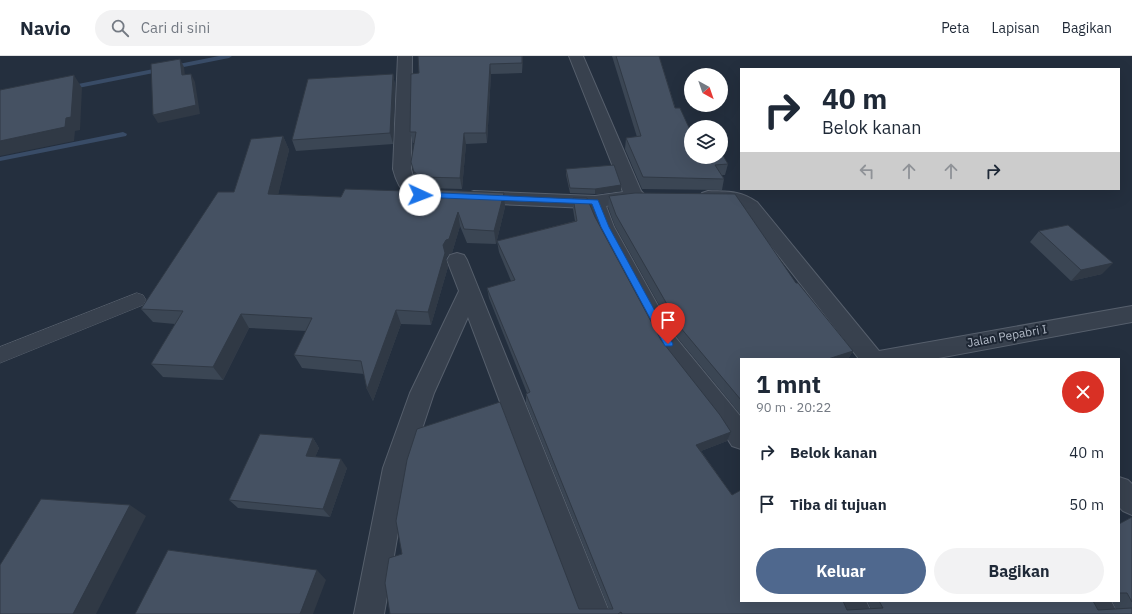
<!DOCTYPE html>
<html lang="id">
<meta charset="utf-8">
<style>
body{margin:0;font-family:"IBM Plex Sans",sans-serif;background:#f2f2f3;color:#1f2937;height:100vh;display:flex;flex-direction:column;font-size:15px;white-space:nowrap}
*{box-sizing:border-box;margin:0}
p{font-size:13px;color:#747a83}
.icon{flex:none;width:22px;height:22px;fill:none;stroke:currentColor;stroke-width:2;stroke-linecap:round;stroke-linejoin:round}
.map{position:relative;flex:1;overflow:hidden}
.sheet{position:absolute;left:740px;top:302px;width:380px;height:244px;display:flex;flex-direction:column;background:#fff;border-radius:0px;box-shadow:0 4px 16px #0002}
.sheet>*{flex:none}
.guide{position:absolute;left:740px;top:12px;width:380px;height:122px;border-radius:0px;box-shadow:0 4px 16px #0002;background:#fff;color:#1f2937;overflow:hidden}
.needle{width:26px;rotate:140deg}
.controls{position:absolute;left:684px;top:12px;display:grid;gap:8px}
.controls a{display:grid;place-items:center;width:44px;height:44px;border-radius:50%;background:#fff;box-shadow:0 4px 16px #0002;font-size:20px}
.pin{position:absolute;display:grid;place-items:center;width:34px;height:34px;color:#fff;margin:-41px -17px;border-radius:50% 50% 50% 0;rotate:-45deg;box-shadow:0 0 4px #0007}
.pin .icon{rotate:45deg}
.me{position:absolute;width:44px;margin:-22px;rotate:92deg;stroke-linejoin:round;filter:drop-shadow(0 0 3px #0008)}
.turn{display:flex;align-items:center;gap:14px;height:84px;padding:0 16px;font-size:18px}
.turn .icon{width:52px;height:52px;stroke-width:2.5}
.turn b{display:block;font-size:28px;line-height:34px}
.lanes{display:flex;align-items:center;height:38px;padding:0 16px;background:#0003;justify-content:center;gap:20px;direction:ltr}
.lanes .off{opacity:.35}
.round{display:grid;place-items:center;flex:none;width:42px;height:42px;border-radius:21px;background:#f2f2f3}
.overview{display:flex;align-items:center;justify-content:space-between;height:68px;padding:0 16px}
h1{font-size:24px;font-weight:800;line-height:30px}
.primary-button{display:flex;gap:8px;margin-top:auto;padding:8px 16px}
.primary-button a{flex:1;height:46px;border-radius:24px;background:#4f688e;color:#fff;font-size:16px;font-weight:800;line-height:46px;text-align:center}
.primary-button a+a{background:#f2f2f3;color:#1f2937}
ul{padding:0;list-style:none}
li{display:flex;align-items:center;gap:12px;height:52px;padding:0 16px}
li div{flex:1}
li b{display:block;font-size:15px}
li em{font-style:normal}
header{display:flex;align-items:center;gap:24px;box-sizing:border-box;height:56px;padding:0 20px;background:#fff;border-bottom:1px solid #e0e1e3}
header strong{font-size:19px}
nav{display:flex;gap:22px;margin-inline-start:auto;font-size:14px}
.search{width:280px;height:36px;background:#f2f2f3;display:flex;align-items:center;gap:10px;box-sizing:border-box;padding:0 14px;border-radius:22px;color:#747a83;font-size:15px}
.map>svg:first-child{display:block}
</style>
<header>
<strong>Navio</strong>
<div class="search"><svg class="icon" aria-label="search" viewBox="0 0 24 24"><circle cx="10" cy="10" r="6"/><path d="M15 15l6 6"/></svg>Cari di sini</div>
<nav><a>Peta</a><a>Lapisan</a><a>Bagikan</a></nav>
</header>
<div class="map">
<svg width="1132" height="558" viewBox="0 0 1132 558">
<rect width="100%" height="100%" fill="#242f3e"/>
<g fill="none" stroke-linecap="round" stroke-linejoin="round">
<path fill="#394c67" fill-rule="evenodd" d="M219,0H232L229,2L68,34L65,32L68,30Z
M123,76L127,78L126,80L0,105V101Z"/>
<defs>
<path id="lane" d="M137,237L143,239L146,244L143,249L0,307V291Z"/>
<path id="street" d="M398,0H412L411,113C417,136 419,130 438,135L441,139L438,143C412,150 399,137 393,113Z
M569,0H583L641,135L646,140L643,144L606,150L614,171L676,282L741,361V393L732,390L718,368L660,294L596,171L588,152L474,147L468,145L465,141L468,137L474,135L595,140L623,136Z
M708,135C729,136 738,134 757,146L879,295L1132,250V266L933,303H859L743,154C727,143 719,150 702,145L699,141L702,137Z
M457,197L464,199L467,204L610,558H580L468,261L434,337L409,412L384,558H354L383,412L410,337L459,235L447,204L450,199Z
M1119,421L1128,424L1132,428V459L1123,455L1119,451Z
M833,545H866L872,558H839Z
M1076,545H1111L1118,558H1083Z"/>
</defs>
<use href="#lane" stroke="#565f6c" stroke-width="1"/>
<use href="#street" stroke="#565f6c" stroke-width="2"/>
<use href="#lane" fill="#38414e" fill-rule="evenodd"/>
<use href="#street" fill="#38414e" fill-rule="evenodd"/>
</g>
<path fill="#3b4654" d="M523,0L522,17L491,18L487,87L466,88L462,133L424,132L416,126L411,106L414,87H413L410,76L419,17Z
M612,0H659L691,101L728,108L725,119H722L724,123L722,134L642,133L625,93L626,82L637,81Z
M393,18L395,29L393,88L296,95L292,84Z
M283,80L289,94L278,138L341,141L404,135L417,133L504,137L505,151L496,188L467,187L460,170L452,197L449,198L446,202L448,211L431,269L401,268L373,345L367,333L364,318L302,312L294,299L306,275L249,272L223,324L163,321L151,308L175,268L153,266L141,253Z
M566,113L621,135L595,138L570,137L566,119Z
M609,140L796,227L853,295L848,303H741V359L677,281L615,170L608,151Z
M573,142L595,161L661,284L731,376L727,385L701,395L732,439L847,554L871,553L867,545H1093L1098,554L1116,553L1112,545H1119V468L1132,461V558H390L579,553H609L526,347V338L527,337L489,242L487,232L511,225L499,196L497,185L575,165L573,153Z
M1039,175L1102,218L1071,225L1030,186Z
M313,382L319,392L315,401L347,412L330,461L238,452L229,444Z"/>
<path fill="#303945" d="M522,0H523L522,17Z
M180,3L184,11L186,28L182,19Z
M490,8L491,18L487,87L486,77Z
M191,18L195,26L200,58L158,67L153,59Z
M393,18L395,29L393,88L390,77Z
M74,19L82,32L80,74L75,75L74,85L0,100V85L66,62Z
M464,77L466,88L462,133L460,122Z
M283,80L289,94L275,152L268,138Z
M621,129V135L595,138V133Z
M504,137L505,151L496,188L494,175Z
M458,156L460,170L452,197L449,198L446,202L448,211L431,269L428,256L443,189Z
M1113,207L1102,218L1071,225L1081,214Z
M396,254L401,268L373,345L367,333Z
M241,258L249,272L223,324L213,311Z
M853,295L848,303H828Z
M731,376L727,385L693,398L696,389Z
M313,382L319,392L312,409L306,400Z
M341,403L347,412L330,461L323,453Z
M130,449L146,460L96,558H73Z
M317,514L326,524L313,558H300Z"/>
<path fill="#455162" stroke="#303945" d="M418,0H522V7L490,8L486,77H464L460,122L422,121L414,116L411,106L416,76H410L411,18L419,17Z
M616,0H659L675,52H680L691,76V101H721V96L728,108L715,109L724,123L643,121L626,82L641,80Z
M180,3L182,19L191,18L196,49L153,59L151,8Z
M393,18L390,77L292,84L308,23Z
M74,19L71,61L66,62L65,71L0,85V34Z
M283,80L268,138L341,141L345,133L404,135L406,128L417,133L504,137L494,175L464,173L458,156L449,183L446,184L443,189L445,197L428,256L396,254L367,333L361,305L294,299L312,262L241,258L213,311L151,308L183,255L141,253L218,136H234L251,83Z
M614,109L621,129L595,133L570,132L566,113Z
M635,137L735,138L796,227H798L853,295L828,303H741V344L680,271L616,159L609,140Z
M573,142H587L595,161L661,284L720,359L731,376L696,389L732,439L741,434V545H843L847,554L883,552L879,545H1093L1098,554L1132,552V558H622L621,556L618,558H390L385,527L389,502L402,498L396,465L407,404L417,373L500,346L579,553H613L526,338L530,336L487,232L515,224L497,185L577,165Z
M1068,169L1113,207L1081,214L1039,175Z
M260,378L313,382L306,400L341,403L323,453L229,444Z
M41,443L130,449L73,558H0V509Z
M1132,461V546L1127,537H1119V468Z
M168,494L317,514L300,558H135Z"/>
<path fill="#1a73e8" stroke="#114b97" d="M420,136L598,144L609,171L673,288L672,290H665L601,171L592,148L417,141V137Z"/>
<g text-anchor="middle" stroke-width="4" stroke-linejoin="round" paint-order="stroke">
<g font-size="12" fill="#b4bcc9" stroke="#1d2633">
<text transform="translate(1007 280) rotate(-10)" y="4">Jalan Pepabri I</text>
</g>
</g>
</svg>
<div class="controls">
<a><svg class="needle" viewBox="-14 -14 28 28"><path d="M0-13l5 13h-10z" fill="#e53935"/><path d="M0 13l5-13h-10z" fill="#747a83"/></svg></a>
<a><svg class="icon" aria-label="layers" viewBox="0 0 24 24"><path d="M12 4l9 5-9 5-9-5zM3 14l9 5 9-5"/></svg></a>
</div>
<div class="pin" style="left:668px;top:288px;background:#d93025"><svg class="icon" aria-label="arrive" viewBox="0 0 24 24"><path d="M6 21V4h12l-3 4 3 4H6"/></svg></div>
<svg class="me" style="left:420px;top:139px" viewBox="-20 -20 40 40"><circle r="19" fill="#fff"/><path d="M0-13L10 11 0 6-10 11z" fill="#1a73e8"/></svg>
<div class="guide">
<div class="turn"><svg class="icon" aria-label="right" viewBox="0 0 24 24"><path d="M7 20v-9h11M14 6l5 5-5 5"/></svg><div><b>40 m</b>Belok kanan</div></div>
<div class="lanes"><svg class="icon off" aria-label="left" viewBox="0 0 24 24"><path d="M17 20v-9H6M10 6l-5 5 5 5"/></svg><svg class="icon off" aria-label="ahead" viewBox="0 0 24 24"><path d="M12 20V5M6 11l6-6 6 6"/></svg><svg class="icon off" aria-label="ahead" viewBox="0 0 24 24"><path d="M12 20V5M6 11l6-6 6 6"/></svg><svg class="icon" aria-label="right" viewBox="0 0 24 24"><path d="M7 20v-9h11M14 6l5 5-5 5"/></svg></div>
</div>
<section class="sheet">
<div class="overview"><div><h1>1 mnt</h1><p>90 m · 20:22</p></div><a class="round" style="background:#d93025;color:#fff"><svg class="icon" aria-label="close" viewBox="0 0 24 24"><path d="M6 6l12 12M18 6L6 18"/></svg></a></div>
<ul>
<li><svg class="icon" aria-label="right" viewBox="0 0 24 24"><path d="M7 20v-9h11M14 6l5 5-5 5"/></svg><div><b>Belok kanan</b></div><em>40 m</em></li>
<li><svg class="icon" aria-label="arrive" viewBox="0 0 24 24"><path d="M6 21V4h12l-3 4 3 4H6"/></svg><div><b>Tiba di tujuan</b></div><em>50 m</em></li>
</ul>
<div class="primary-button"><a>Keluar</a><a>Bagikan</a></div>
</section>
</div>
